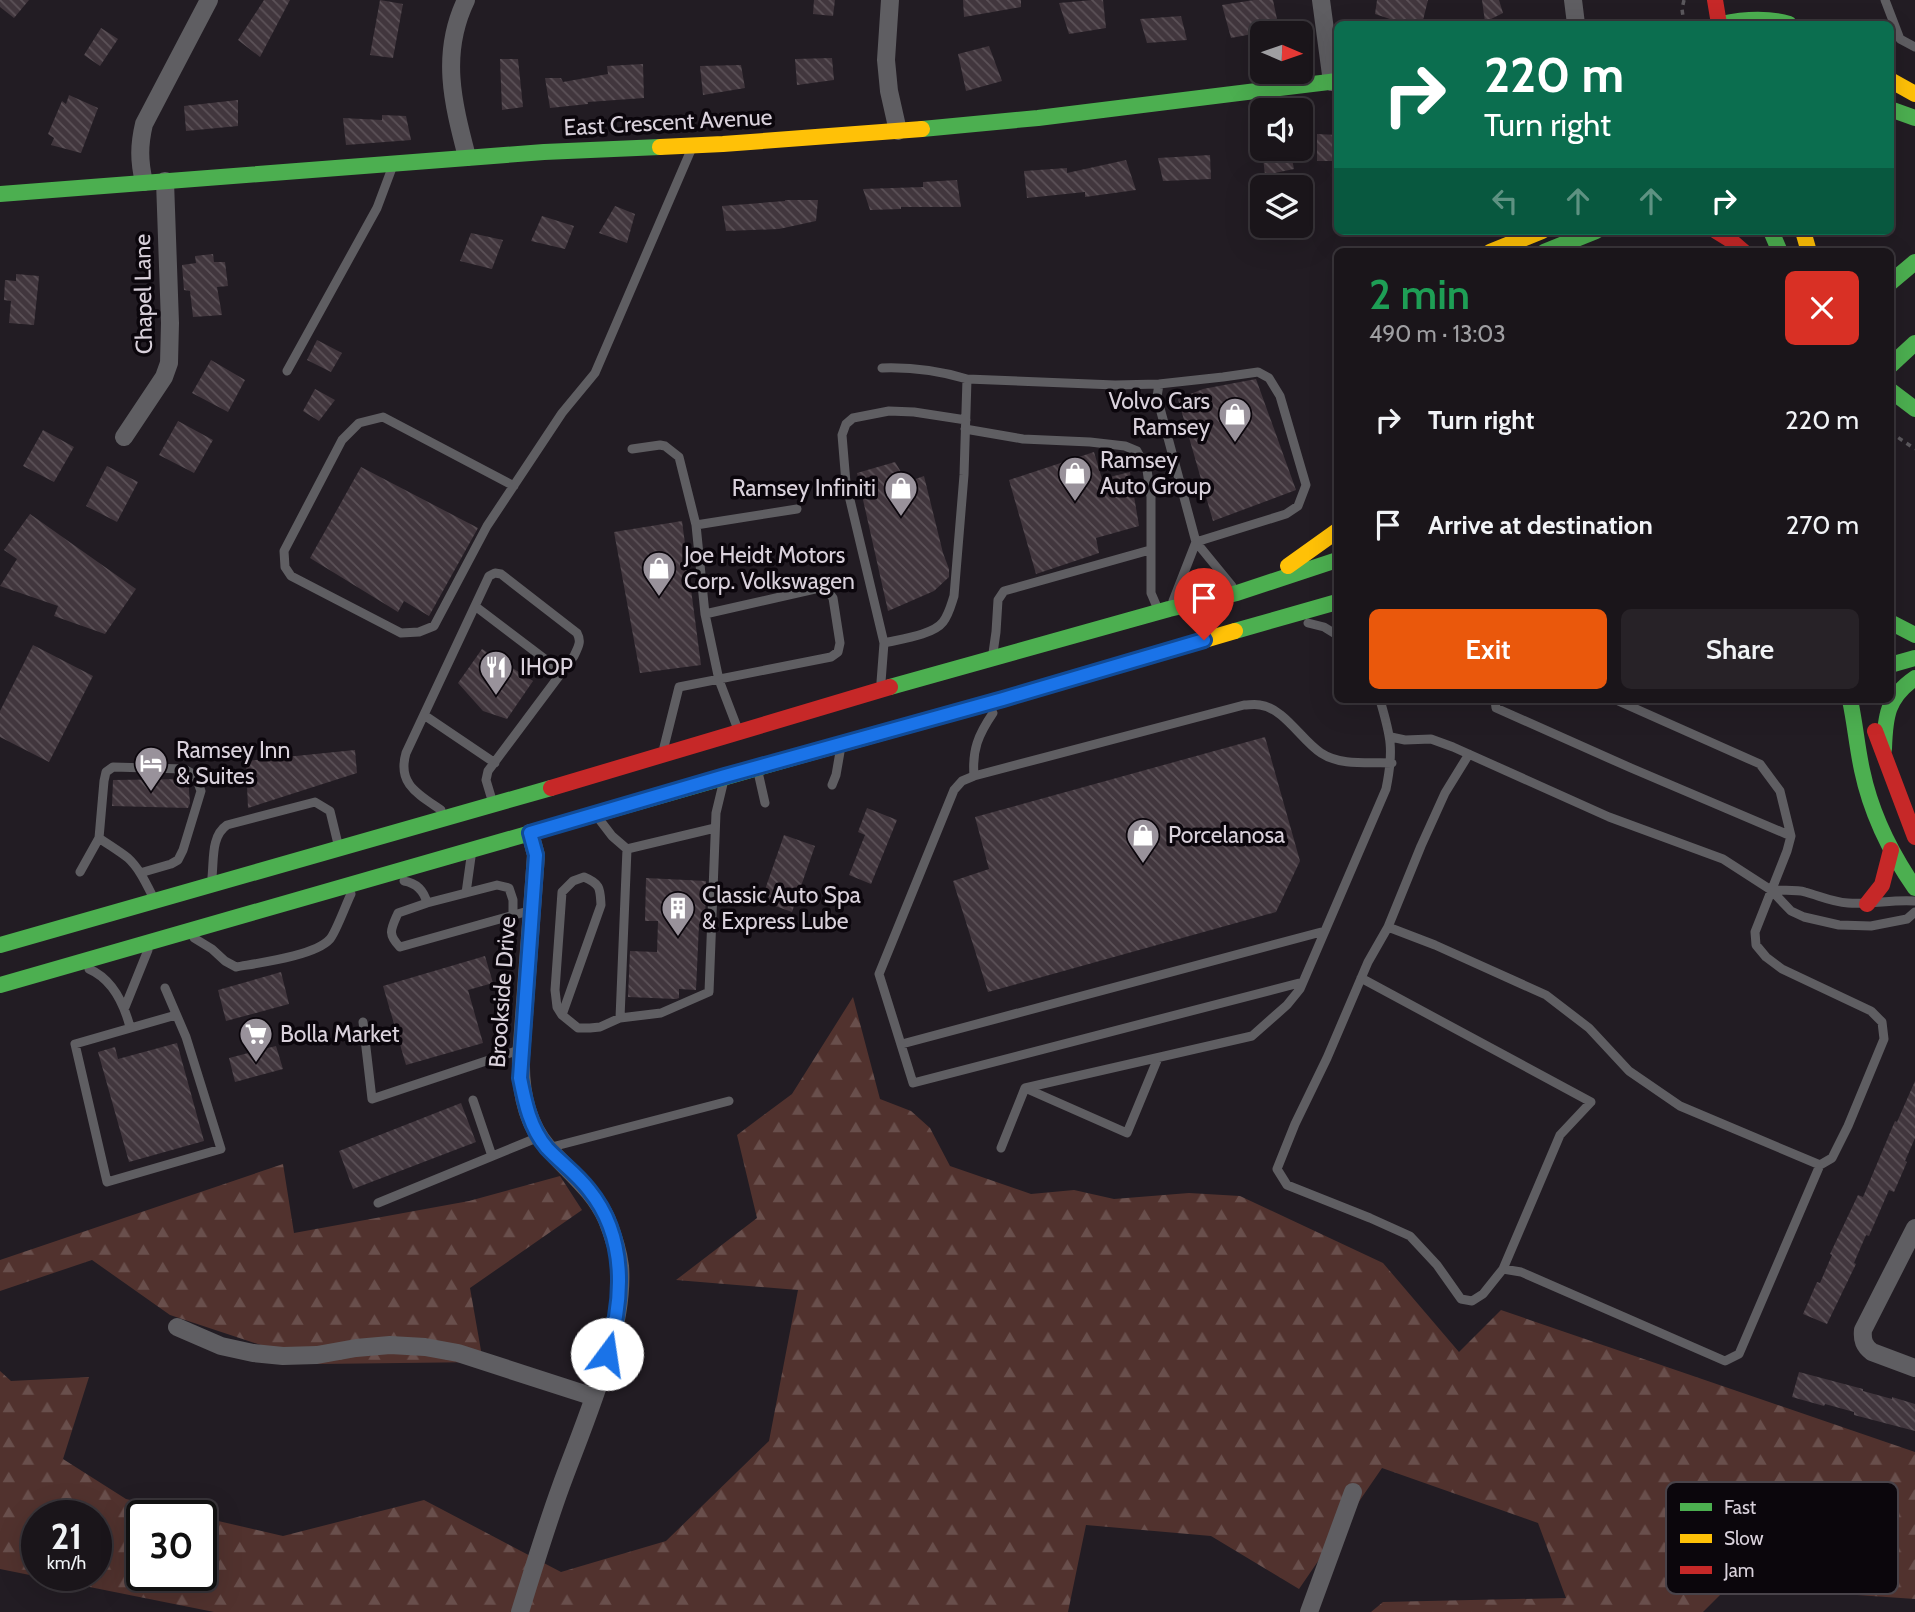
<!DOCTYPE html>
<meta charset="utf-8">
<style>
body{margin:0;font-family:Cabin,sans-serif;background:#272227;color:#f1f3f6;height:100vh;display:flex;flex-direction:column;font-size:26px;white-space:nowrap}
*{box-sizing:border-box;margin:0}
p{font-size:23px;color:#9f9fa2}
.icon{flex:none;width:38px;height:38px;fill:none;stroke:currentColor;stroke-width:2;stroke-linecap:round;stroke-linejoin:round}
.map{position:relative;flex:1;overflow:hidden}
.panel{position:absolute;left:1334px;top:248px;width:560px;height:455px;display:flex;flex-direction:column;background:#1a151a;border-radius:10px;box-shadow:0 7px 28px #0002,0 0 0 2px #383439}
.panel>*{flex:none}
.guide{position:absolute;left:1334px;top:21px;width:560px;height:214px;border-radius:10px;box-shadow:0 7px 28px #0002,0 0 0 2px #383439;background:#0b6e4f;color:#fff;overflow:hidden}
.needle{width:46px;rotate:92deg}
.tools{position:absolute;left:1250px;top:21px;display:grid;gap:14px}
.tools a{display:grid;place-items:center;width:63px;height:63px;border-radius:10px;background:#1a151a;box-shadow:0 7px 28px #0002,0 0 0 2px #383439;font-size:35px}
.speed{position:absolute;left:21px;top:1500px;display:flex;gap:14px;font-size:35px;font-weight:700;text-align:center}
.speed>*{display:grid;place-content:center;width:91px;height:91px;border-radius:50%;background:#1a151a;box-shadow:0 7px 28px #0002,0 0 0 2px #383439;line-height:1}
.speed small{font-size:18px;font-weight:400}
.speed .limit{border:4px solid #111;border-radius:10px;background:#fff;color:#111}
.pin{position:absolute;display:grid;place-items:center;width:60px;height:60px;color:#fff;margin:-72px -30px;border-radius:50% 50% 50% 0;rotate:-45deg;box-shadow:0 0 7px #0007}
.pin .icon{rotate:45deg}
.me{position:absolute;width:77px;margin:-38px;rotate:14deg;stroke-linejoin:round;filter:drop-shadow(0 0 5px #0008)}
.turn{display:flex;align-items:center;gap:24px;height:147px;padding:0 35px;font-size:32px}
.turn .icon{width:91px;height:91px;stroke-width:2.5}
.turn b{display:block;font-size:49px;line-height:60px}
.lanes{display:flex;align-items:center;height:66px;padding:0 35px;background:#0003;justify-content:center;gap:35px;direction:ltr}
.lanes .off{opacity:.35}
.round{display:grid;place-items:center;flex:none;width:74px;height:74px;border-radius:10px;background:#272227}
.overview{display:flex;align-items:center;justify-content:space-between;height:119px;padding:0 35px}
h1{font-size:42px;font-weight:600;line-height:52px;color:#1e9e55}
.primary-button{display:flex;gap:14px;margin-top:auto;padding:14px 35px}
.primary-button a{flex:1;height:80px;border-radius:10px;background:#ea580c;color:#fff;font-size:28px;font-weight:600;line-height:80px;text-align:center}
.primary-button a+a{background:#272227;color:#f1f3f6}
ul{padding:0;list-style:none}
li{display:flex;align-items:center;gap:21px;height:105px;padding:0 35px}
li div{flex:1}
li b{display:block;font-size:26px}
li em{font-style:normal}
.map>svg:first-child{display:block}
</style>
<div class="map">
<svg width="1915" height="1612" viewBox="0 0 1915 1612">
<defs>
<pattern id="forest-firs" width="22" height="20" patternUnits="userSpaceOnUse" patternTransform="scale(1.75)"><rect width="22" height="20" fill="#51322e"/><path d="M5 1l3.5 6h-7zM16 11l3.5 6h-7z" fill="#694f4c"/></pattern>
<pattern id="building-back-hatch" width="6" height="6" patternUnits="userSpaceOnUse" patternTransform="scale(1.75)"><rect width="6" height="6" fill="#41363d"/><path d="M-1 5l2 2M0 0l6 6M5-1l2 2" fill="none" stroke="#5c5258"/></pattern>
</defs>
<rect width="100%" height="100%" fill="#221c23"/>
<path fill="url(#forest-firs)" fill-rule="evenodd" d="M853,997L880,1099L911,1111L930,1128L950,1166L1031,1194L1074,1190L1114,1199L1189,1193L1240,1196L1383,1263L1459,1352L1501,1310L1915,1452V1599L1729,1586L1703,1612H1371L1383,1602L1566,1598L1538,1523L1382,1468L1299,1589L1211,1536L1086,1525L1068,1612H214L0,1569V1371L11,1381L89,1377L63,1459L126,1499L195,1515L142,1516V1575H201V1517L283,1536L424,1500L561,1572L666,1541L769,1441L798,1290L676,1280L757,1218L737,1135L792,1094ZM37,1516H96V1575H37Z
M283,1164L294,1233L469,1201L560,1176L582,1210L470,1288L483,1362L318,1364L170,1315L92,1260L0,1291V1260Z"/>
<path fill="url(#building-back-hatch)" d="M0,0H29L14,18L0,7Z
M264,0H290L260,57L238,40Z
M380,0L403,4L393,58L370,55Z
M814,0H835L833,16L813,14Z
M963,0H1021V7L964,17Z
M1092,0H1103L1106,28L1069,34L1059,3Z
M1254,0H1273L1279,29L1231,38L1222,5Z
M1377,0H1428L1422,24H1405L1375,14Z
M1482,0H1499L1503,13L1485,22Z
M1181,16L1187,40L1147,43L1140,19Z
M101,28L118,39L100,66L84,55Z
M989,46L1002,81L966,91L958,54Z
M832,58L834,80L797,85L795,59Z
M500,59H518L523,107L502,110Z
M643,64L644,98L588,102V104L550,108L545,78H561L563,82L608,74L607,66Z
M741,65L745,88L703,95L700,66Z
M69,95L98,108L81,153L51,145L54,138L48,134L62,101L66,104Z
M238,100V126L186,131L184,106Z
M382,115L406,116L411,140L346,145L343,118L382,120Z
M1317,134L1337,135V161H1317Z
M1262,149H1290L1294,169L1265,175Z
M1210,155L1211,179L1163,181L1158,158Z
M1126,160L1136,190L1085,197V192L1027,198L1024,171L1067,168V173Z
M957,180L961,207H901V209L870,210L863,189L923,187V182Z
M785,200H818L816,221L779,229L726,231L722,206L785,201Z
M615,206L635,214L627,243L599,233Z
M542,216L574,226L565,249L531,241Z
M471,233L503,240L492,269L460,261Z
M213,254L214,262H225L228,286L217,287L222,315L193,317L190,291L184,290L182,265L196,263L195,256Z
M16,274L39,276L34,325L9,323L11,301L4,300L5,280L16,281Z
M317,340L342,353L331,372L307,360Z
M211,360L245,380L228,412L192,393Z
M1256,379L1296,490L1213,521L1178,399L1203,389Z
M315,389L335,400L319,421L303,411Z
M178,421L213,440L194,473L159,455Z
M43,430L74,447L54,482L23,466Z
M1094,452L1102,479L1130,472L1139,526L1096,538L1099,553L1036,574L1009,480Z
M895,462L907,482L924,476L943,553L949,569V577L934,591L888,611L857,473Z
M107,466L138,482L117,522L86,506Z
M361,467L478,528L429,616L404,601L398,612L310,558Z
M30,514L136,589L105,634L54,616L58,606L0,586L17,559L4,550Z
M682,521L701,665L640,673L614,532Z
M33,645L93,676L49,762L0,737V711Z
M482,649L533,681L507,719L483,711L458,683Z
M1265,737L1300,861L1276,912L988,992L953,881L989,869L975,817Z
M355,750L357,773L248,808L246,761Z
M188,779L190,803L188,808L112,806L113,780Z
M867,808L897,820L871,884L849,875L865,835L858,832Z
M784,835L815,846L792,912L761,901Z
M646,878L706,881L705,924H699L696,990L679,989V998L676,999L628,997L630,951L657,952L658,921H645Z
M485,956L493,983L468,990L483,1043L406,1065L383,986Z
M281,972L289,1004L226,1021L218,990Z
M177,1043L204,1141L129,1162L98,1052L115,1047L118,1059Z
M276,1046L283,1069L235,1082L229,1058Z
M1915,1081V1138L1905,1161L1907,1162L1894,1192L1889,1190L1869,1236L1866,1235L1854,1263L1856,1264L1827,1324L1803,1314L1817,1282L1820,1283L1832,1255L1830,1254L1858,1195L1863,1197L1895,1121L1897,1122Z
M461,1103L476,1142L353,1189L339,1151Z
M1799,1372L1863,1389V1391L1892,1399V1397L1915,1404V1431L1854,1415V1412L1825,1404L1824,1406L1792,1397Z"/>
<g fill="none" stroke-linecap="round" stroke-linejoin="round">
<path stroke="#5b585d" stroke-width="3.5" stroke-dasharray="5 5" stroke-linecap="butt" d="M1684,0L1682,9L1684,24
M1890,432L1915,449"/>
<path stroke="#5f5e62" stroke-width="9" d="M1885,0L1900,39L1915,47
M882,368C911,367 940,371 967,379L964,475L954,596C951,605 949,614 943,622C933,635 901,639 884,643
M287,371L377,208L392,168
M967,379L1115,385L1159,384L1223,377L1258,372L1269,378L1280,396L1306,485L1298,506L1286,514L1196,542L1157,397L1159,384
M965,429L1023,439L1090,442L1125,446L1137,451L1147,470L1151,497V593L1157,607
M632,449L660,445L665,446L679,457L696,525L705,614L719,680L737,727
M514,486L383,417L359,423L342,440L284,551L285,567L291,576L401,633L419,632L434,626L487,526L562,413L595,373L691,150
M696,525L797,509
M1173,601L1196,542L1232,586
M475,606L562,672
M1308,623L1324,627L1337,635
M993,653L996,632L998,600L1004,591L1150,550
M881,682L884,643L846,483L842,435L846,424L853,418L889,411L914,412L966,420
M1495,700L1496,708L1631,768L1791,836
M1616,700L1760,764L1780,791L1791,836L1787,851L1755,932L1756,945L1766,957L1782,969L1871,1011L1882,1022L1884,1039L1848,1126L1832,1158L1820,1165L1680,1106L1629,1071L1589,1028L1546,995L1435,945L1388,927L1368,962L1327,1058L1295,1124L1277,1169L1287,1185L1370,1218L1410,1236L1437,1265L1461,1299L1472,1301L1483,1294L1503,1269L1521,1272L1725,1361L1739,1354L1820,1165
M424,715L495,763
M1391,737L1405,740L1431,739L1453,747L1609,817L1723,859L1771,890L1791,911L1804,917L1839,925L1871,926L1907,919L1915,912
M664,747L679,687L831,657L838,652L840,643L833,598L826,589H815L705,614
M758,772L765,803
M974,776C972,750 978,735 993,713
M832,785L836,775L840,752
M441,810C418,794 397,784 406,753L489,576L495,573L501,574L577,633C582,642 578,647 574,656L488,771L486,780L492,800
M599,819L612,836L627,849
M627,849L715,828
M80,872L99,838
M140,873L171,864L178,860L183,850L201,791L195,775L184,769L113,767L106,772L104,781L99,838C109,845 119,851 128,858C139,868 146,883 153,897
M212,877C214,859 211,836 227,825L315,802L330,811L338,844
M404,881C416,883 424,891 427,903
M1771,890C1782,891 1795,889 1805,892C1820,896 1832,902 1848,903C1871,905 1893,899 1915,901
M466,893L471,857
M513,915V900L509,888L497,885L427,903L398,913C391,929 387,934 400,947L532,910
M1388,927L1421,846L1445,793L1469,754
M194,938L212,949L225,961L236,967C258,963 315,956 330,939C336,932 346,904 351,894
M89,969C112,979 124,1004 130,1027
M1361,978L1591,1102L1560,1135L1503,1269
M1303,982L913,1083L879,974L954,790L962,781L974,776L1244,705C1249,705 1255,704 1260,705C1284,708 1302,741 1321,753C1340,766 1369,762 1392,763
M165,988L186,1037L221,1149L107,1182L75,1044L176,1015
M125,1007L148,950
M562,1015L601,905C600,889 601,884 584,877L573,881L562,892L555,990L557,1007L562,1015L578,1028H590L600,1027L620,1018L661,1013L709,992L716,813L723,784
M620,1018L627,849
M363,1022L372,1099L522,1049
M902,1044L1325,931
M1025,1088L1127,1133L1158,1058
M473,1100L492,1156
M548,1148L729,1101
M1001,1148L1025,1088L1252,1036L1287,1005L1300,989L1386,789C1394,750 1391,737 1380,700
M378,1203L539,1137"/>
<path stroke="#5f5e62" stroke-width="18" d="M466,0C440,54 453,103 467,157
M890,0L886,60L889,91L898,131
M1321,0L1332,82
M1573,0L1576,24
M144,182C139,161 139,145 144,124L209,0
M124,437L164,377L169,363L170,323L165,181
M1915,1228L1863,1330C1862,1340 1864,1346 1872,1352L1915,1368
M177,1327L221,1346L253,1353L283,1356L317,1355L356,1348L390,1345L425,1347L458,1353L594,1397
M520,1612C533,1570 546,1527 561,1486C584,1423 625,1332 620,1266C618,1250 613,1235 607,1220C594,1190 568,1171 547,1147C526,1122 520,1089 521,1057L536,855L530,833
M1309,1612L1353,1492"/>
<path stroke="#4caf50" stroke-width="16" d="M1721,24C1744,19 1766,17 1789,24
M1890,109L1915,118
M922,129L1038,118L1337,81
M0,194L544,152L660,147
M1771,231L1780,252
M1544,252L1596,231
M1890,283L1915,262
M1890,366L1915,343
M1890,390L1915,409
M1890,622L1915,635
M1235,631L1337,602
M1890,665L1915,658
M890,687L1169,609L1237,593L1337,560
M1850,700C1855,723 1857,747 1862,770C1871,813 1890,852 1915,888
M1884,749C1885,717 1887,697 1915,678
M0,945L551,788
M0,985L817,751"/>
<path stroke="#ffc107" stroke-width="16" d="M1890,80L1915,94
M660,147L723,144L922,129
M1803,231L1809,252
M1490,252L1542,231
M1288,566L1337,531
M817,751L1003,699L1235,631"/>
<path stroke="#c62828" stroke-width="16" d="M1715,0L1719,24
M1716,231L1729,239L1744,252
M1875,731L1915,837
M551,788L890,687
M1867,904L1882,885L1891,850"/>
</g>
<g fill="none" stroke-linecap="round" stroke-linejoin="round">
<defs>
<path id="route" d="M607,1354C624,1299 627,1237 589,1190C577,1174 560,1162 547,1148C530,1128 525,1103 520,1078L536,855L530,833L725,776L1003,699L1204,640"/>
</defs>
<use href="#route" stroke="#114b97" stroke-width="18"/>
<use href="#route" stroke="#1a73e8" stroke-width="12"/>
</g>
<defs>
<symbol id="shop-pin" viewBox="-11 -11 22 30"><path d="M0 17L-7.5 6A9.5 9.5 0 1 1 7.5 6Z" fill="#99929b" stroke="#0b060c"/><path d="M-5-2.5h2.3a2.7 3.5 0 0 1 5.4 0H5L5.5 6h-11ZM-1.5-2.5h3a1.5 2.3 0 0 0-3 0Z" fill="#fff"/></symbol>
<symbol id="restaurant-pin" viewBox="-11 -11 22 30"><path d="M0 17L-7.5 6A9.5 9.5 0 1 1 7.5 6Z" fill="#99929b" stroke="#0b060c"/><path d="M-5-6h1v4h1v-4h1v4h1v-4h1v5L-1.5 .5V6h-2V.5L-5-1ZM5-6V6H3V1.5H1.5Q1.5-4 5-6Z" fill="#fff"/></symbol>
<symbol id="hotel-pin" viewBox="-11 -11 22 30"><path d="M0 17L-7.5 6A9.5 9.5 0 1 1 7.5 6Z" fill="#99929b" stroke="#0b060c"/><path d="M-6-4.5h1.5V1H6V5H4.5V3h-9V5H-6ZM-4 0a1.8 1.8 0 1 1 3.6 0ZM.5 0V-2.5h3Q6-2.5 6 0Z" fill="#fff"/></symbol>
<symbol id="building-pin" viewBox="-11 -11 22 30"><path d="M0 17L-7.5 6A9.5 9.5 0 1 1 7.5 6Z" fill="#99929b" stroke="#0b060c"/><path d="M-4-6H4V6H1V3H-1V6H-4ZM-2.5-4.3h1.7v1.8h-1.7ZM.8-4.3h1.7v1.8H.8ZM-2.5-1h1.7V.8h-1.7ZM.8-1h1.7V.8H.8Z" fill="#fff"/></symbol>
<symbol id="supermarket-pin" viewBox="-11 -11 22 30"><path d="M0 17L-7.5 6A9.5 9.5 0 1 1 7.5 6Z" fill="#99929b" stroke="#0b060c"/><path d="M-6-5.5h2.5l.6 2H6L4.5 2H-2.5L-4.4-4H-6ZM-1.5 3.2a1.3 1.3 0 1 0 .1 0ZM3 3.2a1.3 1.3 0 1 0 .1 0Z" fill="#fff"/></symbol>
</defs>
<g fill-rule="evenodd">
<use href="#shop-pin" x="1216" y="395" width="38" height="52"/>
<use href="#shop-pin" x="1056" y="454" width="38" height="52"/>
<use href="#shop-pin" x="882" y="469" width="38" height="52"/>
<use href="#shop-pin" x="640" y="549" width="38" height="52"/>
<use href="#restaurant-pin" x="477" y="648" width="38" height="52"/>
<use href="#hotel-pin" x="132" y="744" width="38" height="52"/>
<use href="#shop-pin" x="1124" y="816" width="38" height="52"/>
<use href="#building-pin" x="659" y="889" width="38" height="52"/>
<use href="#supermarket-pin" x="237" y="1015" width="38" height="52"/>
</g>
<g text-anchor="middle" stroke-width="7" stroke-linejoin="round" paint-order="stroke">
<g font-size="23" fill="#d9d1db" stroke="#0b060c">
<text transform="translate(668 122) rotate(-3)" y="8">East Crescent Avenue</text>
<text transform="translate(143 294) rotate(-91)" y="8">Chapel Lane</text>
<text transform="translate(502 992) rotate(-86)" y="8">Brookside Drive</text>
</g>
<g font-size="23" fill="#d9d1db" stroke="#0b060c" text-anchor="start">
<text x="1210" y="409" text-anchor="end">Volvo Cars<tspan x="1210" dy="26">Ramsey</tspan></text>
<text x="1100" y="468">Ramsey<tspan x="1100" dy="26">Auto Group</tspan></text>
<text x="876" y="496" text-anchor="end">Ramsey Infiniti</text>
<text x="684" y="563">Joe Heidt Motors<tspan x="684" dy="26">Corp. Volkswagen</tspan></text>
<text x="520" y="675">IHOP</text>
<text x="176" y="758">Ramsey Inn<tspan x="176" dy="26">&amp; Suites</tspan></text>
<text x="1168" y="843">Porcelanosa</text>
<text x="702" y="903">Classic Auto Spa<tspan x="702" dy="26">&amp; Express Lube</tspan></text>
<text x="280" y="1042">Bolla Market</text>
</g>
</g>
<rect x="1666" y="1482" width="232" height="112" rx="10" fill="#0b060c" stroke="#49434a" stroke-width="2"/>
<rect x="1680" y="1503" width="32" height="8" fill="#4caf50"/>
<rect x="1680" y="1534" width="32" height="9" fill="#ffc107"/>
<rect x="1680" y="1566" width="32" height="8" fill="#c62828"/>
<g font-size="19" fill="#d9d1db">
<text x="1724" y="1514">Fast</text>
<text x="1724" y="1545">Slow</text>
<text x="1724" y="1577">Jam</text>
</g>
</svg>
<div class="tools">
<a><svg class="needle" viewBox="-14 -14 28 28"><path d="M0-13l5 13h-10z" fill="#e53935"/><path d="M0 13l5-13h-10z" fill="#9f9fa2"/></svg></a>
<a><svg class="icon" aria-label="sound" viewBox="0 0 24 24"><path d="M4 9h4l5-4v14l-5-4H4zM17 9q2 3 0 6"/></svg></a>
<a><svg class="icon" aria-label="layers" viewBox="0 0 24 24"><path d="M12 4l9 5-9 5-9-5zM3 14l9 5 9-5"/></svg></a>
</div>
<div class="speed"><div>21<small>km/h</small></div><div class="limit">30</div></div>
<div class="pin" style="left:1204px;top:640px;background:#d93025"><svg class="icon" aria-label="arrive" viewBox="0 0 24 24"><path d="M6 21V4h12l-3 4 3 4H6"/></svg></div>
<svg class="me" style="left:607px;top:1354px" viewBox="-20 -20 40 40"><circle r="19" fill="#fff"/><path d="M0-13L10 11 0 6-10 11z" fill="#1a73e8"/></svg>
<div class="guide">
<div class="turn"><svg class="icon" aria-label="right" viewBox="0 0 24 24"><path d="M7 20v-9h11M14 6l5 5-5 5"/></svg><div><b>220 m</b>Turn right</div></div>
<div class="lanes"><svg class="icon off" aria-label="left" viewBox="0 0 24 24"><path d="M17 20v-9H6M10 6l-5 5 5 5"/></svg><svg class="icon off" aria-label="ahead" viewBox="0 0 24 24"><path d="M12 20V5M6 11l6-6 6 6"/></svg><svg class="icon off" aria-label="ahead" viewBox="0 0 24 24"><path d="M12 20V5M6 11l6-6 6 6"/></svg><svg class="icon" aria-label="right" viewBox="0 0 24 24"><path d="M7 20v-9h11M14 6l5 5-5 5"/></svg></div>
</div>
<section class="panel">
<div class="overview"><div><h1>2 min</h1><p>490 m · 13:03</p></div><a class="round" style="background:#d93025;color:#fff"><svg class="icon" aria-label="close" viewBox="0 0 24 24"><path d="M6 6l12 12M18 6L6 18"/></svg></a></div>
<ul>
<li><svg class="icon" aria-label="right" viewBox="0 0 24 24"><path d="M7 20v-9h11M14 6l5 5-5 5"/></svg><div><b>Turn right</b></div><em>220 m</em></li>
<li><svg class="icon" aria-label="arrive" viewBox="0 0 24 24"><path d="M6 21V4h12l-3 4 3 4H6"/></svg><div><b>Arrive at destination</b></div><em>270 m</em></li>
</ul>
<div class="primary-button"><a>Exit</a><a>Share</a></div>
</section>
</div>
